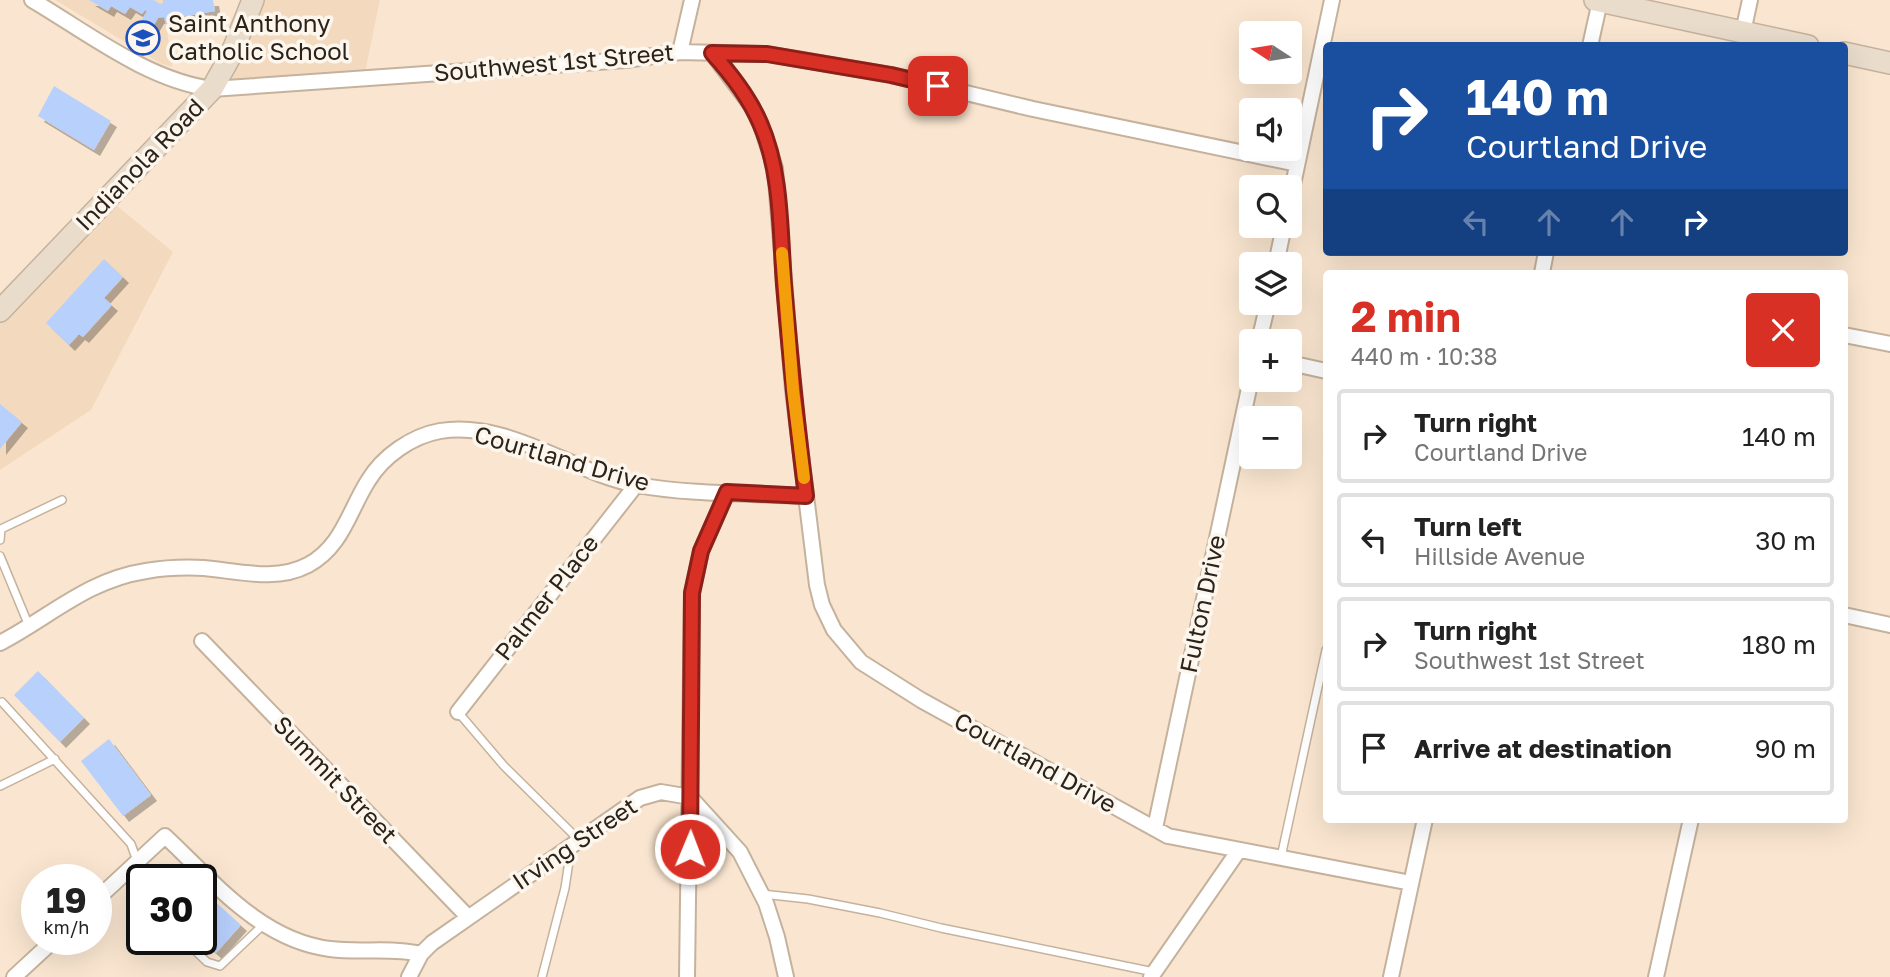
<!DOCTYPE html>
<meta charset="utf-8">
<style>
body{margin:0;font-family:"Golos Text",sans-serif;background:#f6f6f6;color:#222;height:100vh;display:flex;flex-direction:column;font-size:26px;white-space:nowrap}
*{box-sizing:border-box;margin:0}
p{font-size:23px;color:#767676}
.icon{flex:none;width:38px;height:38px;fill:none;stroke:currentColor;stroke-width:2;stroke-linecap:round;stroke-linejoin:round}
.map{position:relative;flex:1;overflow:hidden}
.panel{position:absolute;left:1323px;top:270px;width:525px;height:553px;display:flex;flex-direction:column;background:#fff;border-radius:7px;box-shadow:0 7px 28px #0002}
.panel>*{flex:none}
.banner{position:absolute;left:1323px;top:42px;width:525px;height:214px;border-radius:7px;box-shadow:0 7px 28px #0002;background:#1a4fa0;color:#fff;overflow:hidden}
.needle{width:46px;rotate:282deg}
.tools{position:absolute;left:1239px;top:21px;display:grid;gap:14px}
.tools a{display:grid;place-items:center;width:63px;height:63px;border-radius:7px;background:#fff;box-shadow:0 7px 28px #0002;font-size:35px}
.speed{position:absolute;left:21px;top:864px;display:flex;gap:14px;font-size:35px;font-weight:700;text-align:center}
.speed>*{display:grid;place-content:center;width:91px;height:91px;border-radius:50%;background:#fff;box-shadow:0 7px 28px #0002;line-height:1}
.speed small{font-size:18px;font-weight:400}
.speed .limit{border:4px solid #111;border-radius:10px;background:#fff;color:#111}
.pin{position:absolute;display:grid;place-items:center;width:60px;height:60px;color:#fff;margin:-30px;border-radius:14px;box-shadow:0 4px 10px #0006}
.me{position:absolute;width:77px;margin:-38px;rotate:1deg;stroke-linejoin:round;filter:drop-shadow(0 0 5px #0008)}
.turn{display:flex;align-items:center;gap:24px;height:147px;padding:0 28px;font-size:32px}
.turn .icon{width:91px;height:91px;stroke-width:2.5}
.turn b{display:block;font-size:49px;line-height:60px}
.lanes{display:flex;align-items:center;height:66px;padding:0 28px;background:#0003;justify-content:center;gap:35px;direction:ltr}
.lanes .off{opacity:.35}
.round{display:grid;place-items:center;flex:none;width:74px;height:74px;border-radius:7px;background:#f6f6f6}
.overview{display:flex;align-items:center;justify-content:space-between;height:119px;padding:0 28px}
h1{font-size:42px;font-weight:700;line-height:52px;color:#d93025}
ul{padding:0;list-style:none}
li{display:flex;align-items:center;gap:21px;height:94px;margin:0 14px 10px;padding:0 14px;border:4px solid #e0e0e0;border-radius:7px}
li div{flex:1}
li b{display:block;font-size:26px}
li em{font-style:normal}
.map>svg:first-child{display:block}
</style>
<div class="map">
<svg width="1890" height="977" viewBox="0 0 1890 977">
<defs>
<filter id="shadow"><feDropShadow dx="6" dy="6" stdDeviation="0" flood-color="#0004"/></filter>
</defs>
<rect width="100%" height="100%" fill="#fae6d0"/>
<path fill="#f3dabf" d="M55,0H163L172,67L160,63Z
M253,0H380L363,82L212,89Z
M109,199L173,252L91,410L0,470V311Z"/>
<path fill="#b7d0fc" filter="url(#shadow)" d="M89,0H154L160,4L163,3V0H213L215,11L179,17L180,22L166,24L164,17L158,18L145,40L134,33L147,11L145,10L142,14L130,7L125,14L111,6L108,11Z
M54,86L111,121L94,150L38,116Z
M104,259L123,277L104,298L112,305L83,337L79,334L69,345L46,323Z
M0,404L22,422L0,449Z
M38,671L84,718L60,742L14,695Z
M109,739L151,795L123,816L81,761Z
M201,889L241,925L216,953L201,940Z"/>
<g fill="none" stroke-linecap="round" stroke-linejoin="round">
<defs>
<path id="lane" d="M0,540L1,529L62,500
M0,556L29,626
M2,702L131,844L137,861
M458,712L504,766L579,840
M0,786L55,759
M1281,857L1326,650
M128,871L142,892
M762,894L808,899L880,913L941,928L1154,972
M184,940L207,962L220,966L263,925
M542,977L565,888L571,848"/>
<path id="street" d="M32,0C88,33 147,80 212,89L626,60L680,52L767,54L891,75L1033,109L1297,164
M1743,32L1750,0
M1590,46L1600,1
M680,52L692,0
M712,53L751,105L761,125L775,168L793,390L817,585L822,605L834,630L861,662L921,700L1168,836L1411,883
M1290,199L1332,0
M1276,264L1284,226
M1542,273L1546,252
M1844,335L1890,344
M1259,341L1268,303
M1290,363L1326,371
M1844,615L1890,625
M202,641L468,917
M0,643C50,617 87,580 146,571C164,568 185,567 204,568C238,571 276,582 308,565C342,547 349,511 368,481C383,456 412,436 440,431C510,420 572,473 637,485C692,495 750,493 806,496
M458,712L636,485
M1155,828L1251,379
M96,900L165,836C213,881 260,940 330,949C361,953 391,947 421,954
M14,977L54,940
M409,977L421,954L432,943L640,798L661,792L690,797L740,852L766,903L777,937L786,977
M687,977L692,593L701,551L727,492
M1151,977L1239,850
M1391,977L1425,819
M1656,977L1691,819"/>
<path id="secondary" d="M1595,0L1808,46
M1844,53L1890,63
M0,311L212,89L231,55L253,0"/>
</defs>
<use href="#lane" stroke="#c5b29d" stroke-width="10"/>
<use href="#street" stroke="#c5b29d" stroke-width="18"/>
<use href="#secondary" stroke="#c5b29d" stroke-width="24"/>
<use href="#lane" stroke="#fff" stroke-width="7"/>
<use href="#street" stroke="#fff" stroke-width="14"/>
<use href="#secondary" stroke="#e9dccb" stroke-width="21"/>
</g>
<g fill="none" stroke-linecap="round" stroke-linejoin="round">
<defs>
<path id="route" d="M690,849L692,593L701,551L727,492L806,496C797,426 790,356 784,285C780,232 782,172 760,123C749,97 731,74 712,53L767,54L891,75L938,86"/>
</defs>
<use href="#route" stroke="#8d1f18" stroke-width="18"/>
<use href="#route" stroke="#d93025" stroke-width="12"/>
<path stroke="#f59e0b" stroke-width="12" d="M782,253L793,390L804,478"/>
</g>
<defs>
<symbol id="school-ring" viewBox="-11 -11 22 22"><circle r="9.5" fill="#fdf6ed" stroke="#1c50bd" stroke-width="1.5"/><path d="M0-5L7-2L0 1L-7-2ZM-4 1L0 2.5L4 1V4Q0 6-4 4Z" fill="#1c50bd"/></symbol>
</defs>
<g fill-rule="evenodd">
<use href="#school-ring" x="124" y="19" width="38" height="38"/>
</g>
<g text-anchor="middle" stroke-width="7" stroke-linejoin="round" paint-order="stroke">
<g font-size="24" fill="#2a231b" stroke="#fdf6ed" text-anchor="start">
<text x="168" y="32">Saint Anthony<tspan x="168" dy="28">Catholic School</tspan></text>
</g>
<g font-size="24" fill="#2a231b" stroke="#fdf6ed">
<text transform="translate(554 63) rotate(-5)" y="8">Southwest 1st Street</text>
<text transform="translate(140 165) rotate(-46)" y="8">Indianola Road</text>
<text transform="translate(562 459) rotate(16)" y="8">Courtland Drive</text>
<text transform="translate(547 598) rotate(-52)" y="8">Palmer Place</text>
<text transform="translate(1203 604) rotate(-78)" y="8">Fulton Drive</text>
<text transform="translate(1035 763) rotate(29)" y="8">Courtland Drive</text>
<text transform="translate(335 780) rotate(46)" y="8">Summit Street</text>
<text transform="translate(575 844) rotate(-34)" y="8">Irving Street</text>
</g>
</g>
</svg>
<div class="tools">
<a><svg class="needle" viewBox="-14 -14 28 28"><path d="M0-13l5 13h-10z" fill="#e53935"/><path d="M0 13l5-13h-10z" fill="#767676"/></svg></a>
<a><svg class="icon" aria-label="sound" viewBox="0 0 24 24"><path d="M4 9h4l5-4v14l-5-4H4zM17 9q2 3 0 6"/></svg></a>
<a><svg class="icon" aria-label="search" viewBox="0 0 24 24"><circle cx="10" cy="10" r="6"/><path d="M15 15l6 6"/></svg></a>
<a><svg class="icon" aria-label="layers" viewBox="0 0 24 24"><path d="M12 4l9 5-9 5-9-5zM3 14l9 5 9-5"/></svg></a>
<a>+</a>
<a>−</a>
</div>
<div class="speed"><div>19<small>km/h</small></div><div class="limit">30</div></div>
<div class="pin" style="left:938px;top:86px;background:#d93025"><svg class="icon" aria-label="arrive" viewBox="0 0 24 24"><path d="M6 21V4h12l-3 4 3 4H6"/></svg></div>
<svg class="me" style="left:690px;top:849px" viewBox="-20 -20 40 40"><circle r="17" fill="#d93025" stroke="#fff" stroke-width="3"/><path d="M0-11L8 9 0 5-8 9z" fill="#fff"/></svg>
<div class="banner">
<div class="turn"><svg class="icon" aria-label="right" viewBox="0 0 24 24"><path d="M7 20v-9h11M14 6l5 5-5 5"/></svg><div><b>140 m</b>Courtland Drive</div></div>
<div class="lanes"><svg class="icon off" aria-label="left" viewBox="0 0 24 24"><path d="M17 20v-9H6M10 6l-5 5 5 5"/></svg><svg class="icon off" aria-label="ahead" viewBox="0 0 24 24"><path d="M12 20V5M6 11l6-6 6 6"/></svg><svg class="icon off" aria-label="ahead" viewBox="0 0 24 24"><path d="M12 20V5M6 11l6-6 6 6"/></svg><svg class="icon" aria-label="right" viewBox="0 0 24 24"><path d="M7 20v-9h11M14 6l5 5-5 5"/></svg></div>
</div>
<section class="panel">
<div class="overview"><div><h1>2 min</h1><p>440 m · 10:38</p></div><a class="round" style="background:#d93025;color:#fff"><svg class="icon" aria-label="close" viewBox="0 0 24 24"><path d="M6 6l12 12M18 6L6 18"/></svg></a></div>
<ul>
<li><svg class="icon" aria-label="right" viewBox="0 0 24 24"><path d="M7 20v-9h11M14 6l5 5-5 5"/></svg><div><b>Turn right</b><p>Courtland Drive</p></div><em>140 m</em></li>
<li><svg class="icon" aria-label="left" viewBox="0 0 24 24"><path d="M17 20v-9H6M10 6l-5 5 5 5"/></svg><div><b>Turn left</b><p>Hillside Avenue</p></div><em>30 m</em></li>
<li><svg class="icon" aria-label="right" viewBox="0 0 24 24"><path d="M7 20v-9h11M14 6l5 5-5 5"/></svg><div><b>Turn right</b><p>Southwest 1st Street</p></div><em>180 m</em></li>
<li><svg class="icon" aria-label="arrive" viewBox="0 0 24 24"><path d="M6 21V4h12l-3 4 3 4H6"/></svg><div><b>Arrive at destination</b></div><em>90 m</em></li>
</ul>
</section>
</div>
